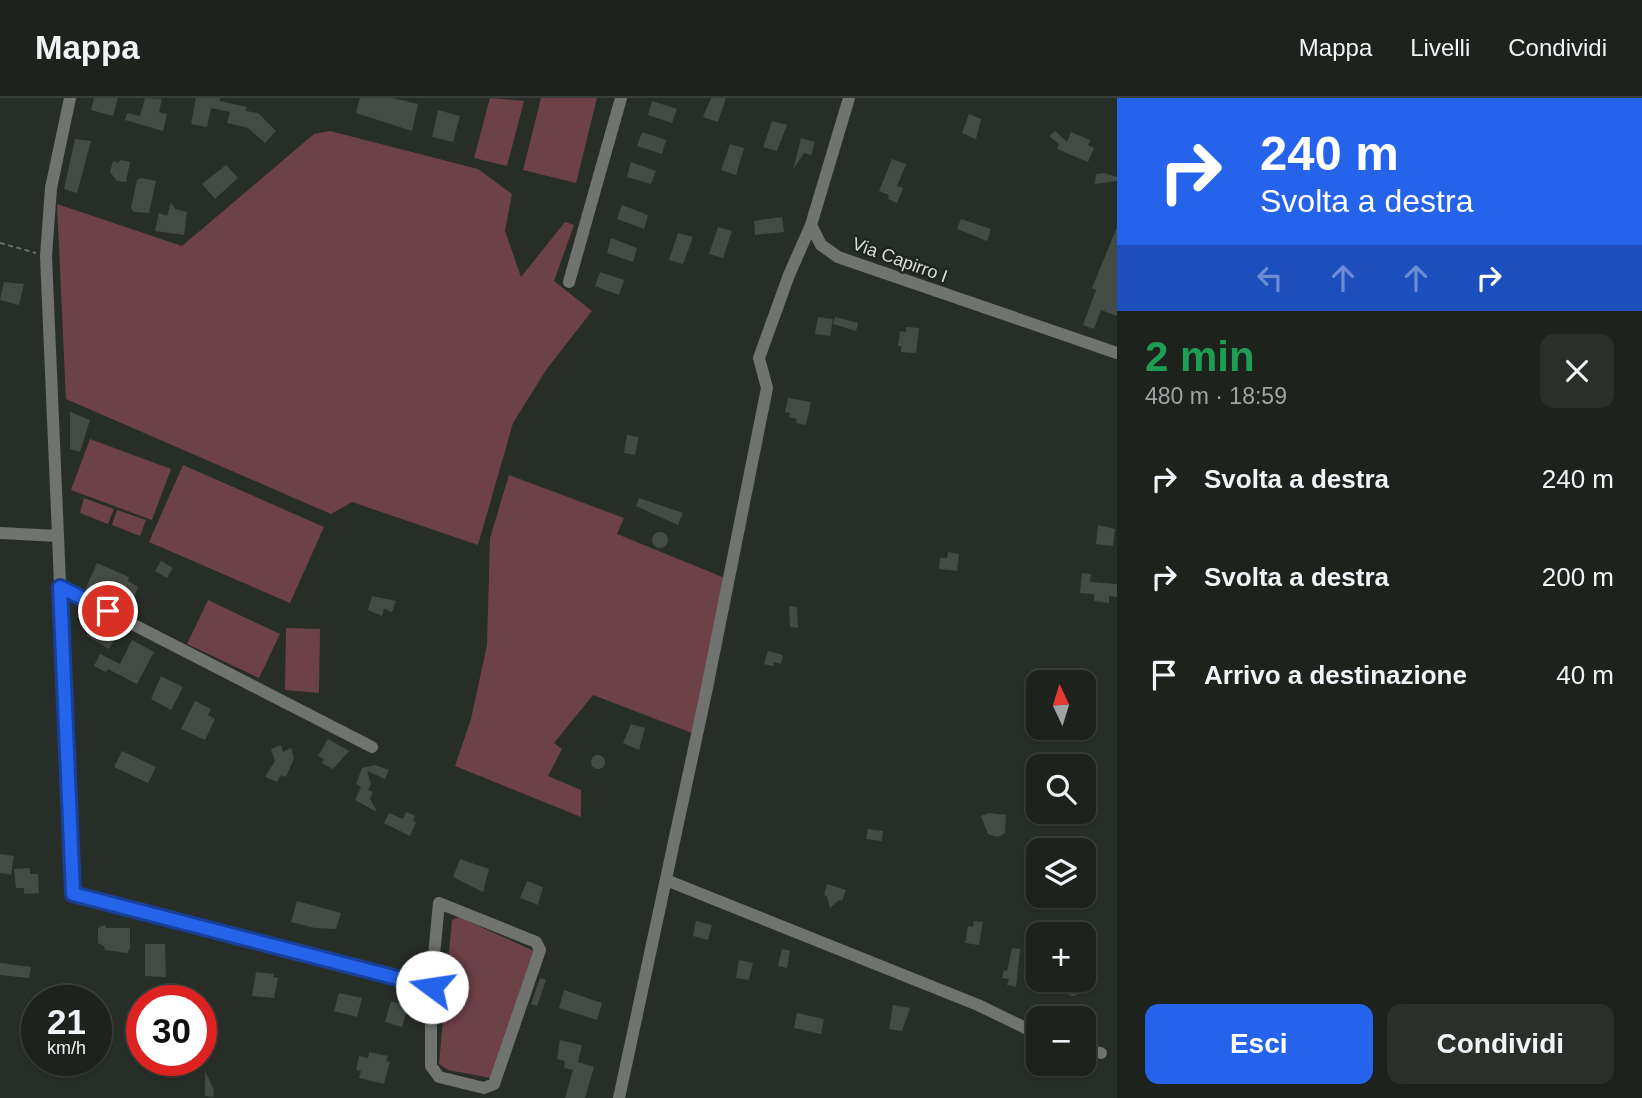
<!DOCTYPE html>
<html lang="it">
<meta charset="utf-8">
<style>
body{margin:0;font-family:Helvetica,sans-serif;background:#2a2f2a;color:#f1f3f6;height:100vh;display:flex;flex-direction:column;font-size:26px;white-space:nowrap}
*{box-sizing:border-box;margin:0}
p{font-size:23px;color:#a0a4a4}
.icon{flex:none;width:38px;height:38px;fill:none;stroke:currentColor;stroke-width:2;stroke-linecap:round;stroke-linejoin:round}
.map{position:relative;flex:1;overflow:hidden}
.drawer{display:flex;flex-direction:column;background:#1d221d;width:525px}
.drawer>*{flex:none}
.top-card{background:#2563eb;color:#fff;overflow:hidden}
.needle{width:46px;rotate:356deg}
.controls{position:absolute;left:1026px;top:572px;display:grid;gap:14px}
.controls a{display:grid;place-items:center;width:70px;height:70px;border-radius:14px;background:#1d221d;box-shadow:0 2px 5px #0004,0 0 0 2px #3b3f3b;font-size:35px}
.speed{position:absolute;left:21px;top:887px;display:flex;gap:14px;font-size:35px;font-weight:700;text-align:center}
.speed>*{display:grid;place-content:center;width:91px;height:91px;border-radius:50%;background:#1d221d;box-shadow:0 2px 5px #0004,0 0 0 2px #3b3f3b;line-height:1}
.speed small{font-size:18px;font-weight:400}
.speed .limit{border:10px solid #d22;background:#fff;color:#111}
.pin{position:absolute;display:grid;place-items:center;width:60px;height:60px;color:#fff;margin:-30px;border:4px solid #fff;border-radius:50%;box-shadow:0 2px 7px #0007}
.me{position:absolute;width:77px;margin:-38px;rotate:284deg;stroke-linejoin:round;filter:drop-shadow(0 0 5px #0008)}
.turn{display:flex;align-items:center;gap:24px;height:147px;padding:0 28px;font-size:32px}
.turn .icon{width:91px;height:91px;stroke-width:2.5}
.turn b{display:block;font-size:49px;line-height:60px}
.lanes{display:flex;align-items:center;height:66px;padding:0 28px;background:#0003;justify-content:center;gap:35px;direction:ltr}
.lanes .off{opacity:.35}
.round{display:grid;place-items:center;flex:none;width:74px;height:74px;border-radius:14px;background:#2a2f2a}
.summary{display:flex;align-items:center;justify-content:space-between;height:119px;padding:0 28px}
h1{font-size:42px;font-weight:800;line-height:52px;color:#1e9e55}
.button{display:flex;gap:14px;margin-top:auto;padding:14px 28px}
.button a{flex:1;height:80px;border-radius:14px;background:#2563eb;color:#fff;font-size:28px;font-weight:800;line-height:80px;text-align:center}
.button a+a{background:#2a2f2a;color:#f1f3f6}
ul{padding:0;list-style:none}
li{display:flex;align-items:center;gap:21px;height:98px;padding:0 28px}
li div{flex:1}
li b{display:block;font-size:26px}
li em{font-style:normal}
header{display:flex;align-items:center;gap:42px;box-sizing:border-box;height:98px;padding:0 35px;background:#1d221d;border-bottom:2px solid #3b3f3b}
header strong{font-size:33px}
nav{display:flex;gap:38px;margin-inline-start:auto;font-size:24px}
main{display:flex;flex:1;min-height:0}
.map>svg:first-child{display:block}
</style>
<header>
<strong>Mappa</strong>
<nav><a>Mappa</a><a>Livelli</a><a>Condividi</a></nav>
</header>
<main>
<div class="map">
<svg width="1117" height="1000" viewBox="0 0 1117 1000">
<rect width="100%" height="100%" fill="#272e27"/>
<path fill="#6d4148" d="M490,0L524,3L507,68L474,60Z
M541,0H597L576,85L523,72Z
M330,33L478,71L512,96L505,133L521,179L565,124L574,127L554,183L592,213L546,272L513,325L478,447L352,404L331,416L66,301L57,106L182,148L314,36Z
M90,341L171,371L152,422L71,392Z
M183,367L324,429L290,505L149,444Z
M509,377L624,420L617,436L725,480L692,635L593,597L554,645L562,651L548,678L581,692V719L455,668L471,621L487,547L490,440Z
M84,400L114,411L108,426L80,415Z
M117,412L146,422L140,438L112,427Z
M208,502L280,536L259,580L187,546Z
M286,530L320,531L319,595L285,592Z
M459,819L534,853L491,980L448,972L439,966L452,822Z"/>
<path fill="#444b44" d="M94,0H118L113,18L91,12Z
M145,0L162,1L159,14L167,16L163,33L125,22L127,15L140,18Z
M196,0H220V3L247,9L246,13L258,15L276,33L265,45L248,30L227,25L230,14L211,10L207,29L191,26Z
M360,0H392L418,6L412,33L356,15Z
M711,0H726L718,24L703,19Z
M652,3L677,11L672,25L648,17Z
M438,12L460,18L453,44L432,39Z
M969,16L981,21L976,41L962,35Z
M772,23L787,27L777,53L763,49Z
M1055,33L1067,44L1071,34L1090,42L1088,47L1094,50L1088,64L1057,51L1059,46L1049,38Z
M642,34L666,42L662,56L637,48Z
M801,40L815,44L811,57L804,55L793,72Z
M75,41L91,43L77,95L64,91Z
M730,46L744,50L736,77L721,72Z
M892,61L906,66L897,88L903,90L897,105L888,101L889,97L879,93Z
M121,62L130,64L126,84L117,83L110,74L113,63L118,65Z
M631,64L656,73L651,86L627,79Z
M226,67L238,80L215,101L202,86Z
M1104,75L1117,79V83L1095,86L1096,76Z
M141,80L156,83L149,115L134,114L131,110L137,82Z
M171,104L175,111L187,114L184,137L155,133L159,115L167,118Z
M622,107L648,117L644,131L617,121Z
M782,119L784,134L755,137L754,123Z
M961,121L991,131L987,143L957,131Z
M718,129L732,133L723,160L709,156Z
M1117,129V218L1101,212L1094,231L1083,227L1096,192L1092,190Z
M678,135L693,139L683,166L669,162Z
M611,140L637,150L633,164L607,155Z
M600,174L624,182L619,197L595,188Z
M4,184L24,186L19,207L0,202Z
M818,219L833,221L830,238L815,236Z
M835,219L858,225L856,233L833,226Z
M906,229L919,230L916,255L901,254V248H898L900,233L906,234Z
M788,300L811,304L806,327L796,325L797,321L789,319L790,315L785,314Z
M70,314L90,322L80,354L70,351Z
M627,337L639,339L635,357L624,355Z
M639,400L683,415L678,427L636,408Z
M1098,427L1115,431L1113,448L1096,446Z
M652 442a8 8 0 1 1 16 0a8 8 0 1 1-16 0Z
M948,454L959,456L957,473L939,471L940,460H947Z
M161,463L173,470L167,480L155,473Z
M97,465L129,479L128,483L138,489L134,500L121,495L117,504L85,492Z
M1082,475L1091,476L1090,484L1117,486V499L1109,498V505L1094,503V496L1080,495Z
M372,498L396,503L392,514L384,511L382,518L368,512Z
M789,508L797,509L798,530L790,529Z
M96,522L119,533L109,551L87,538V530Z
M132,542L154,554L137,586L108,571L106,574L94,568L100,556L120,566Z
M768,553L783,557L781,566L774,564L773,568L764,566Z
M1068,570L1070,582L1038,584L1039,577Z
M161,578L183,589L171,612L151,601Z
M195,603L211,611L208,617L215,621L205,642L181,631Z
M631,626L645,630L639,652L623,645Z
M328,641L349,653L333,671L322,665L324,661L318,658Z
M281,647L283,654L291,650L294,660L286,679L281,677L277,684L265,679L275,663L271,651Z
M122,653L156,669L148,685L114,669Z
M591 664a7 7 0 1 1 14 0a7 7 0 1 1-14 0Z
M375,667L389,672L385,681L367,673L371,686L368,692L373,694L370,701L377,714L355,702L361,689L356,686L362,670Z
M406,714L415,718L413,723L416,724L410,738L384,725L389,715L403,721Z
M989,715L1006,717L1005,734L1002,737L997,739L988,736L981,718Z
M868,731L883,733L882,743L866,741Z
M0,756L14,758L11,777L0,775Z
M460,761L489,771L483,794L453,779Z
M30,770V776H38L39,795L24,796V790H16L14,771Z
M527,783L543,789L538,807L520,800Z
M827,786L846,792L842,803L839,802L830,810L827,798L824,797Z
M297,803L341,815L336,831L315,830L291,824Z
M696,823L712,827L708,842L693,838Z
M974,823L983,824L979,847L965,845L968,828L973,829Z
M105,827L106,830H130V851L127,855L105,852L104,848L98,845V830Z
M145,846H165L166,879L145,878Z
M1012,850L1020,851L1016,889L1007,887L1009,881L1002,880L1004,872L1007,873Z
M782,851L790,853L787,870L778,868Z
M739,862L753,865L749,882L736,880Z
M0,865L31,869L29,880L0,877Z
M256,874L274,876L273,879L278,880L274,900L252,898Z
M540,880L546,882L537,908L531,906Z
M1066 891a7 7 0 1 1 14 0a7 7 0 1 1-14 0Z
M564,892L602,905L597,922L559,910Z
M339,895L362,900L357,919L334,913Z
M391,903L408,908L402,929L385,924Z
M893,907L910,910L902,933L889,931Z
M797,915L824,921L821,936L794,930Z
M560,942L582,947L578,964L594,969L585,1000H565L573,972L564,970L565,963L557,961Z
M369,954L388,958L386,963L390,964L384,986L359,980L361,973L356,972L359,958L368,960Z
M205,973L214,992L213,999L205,998Z"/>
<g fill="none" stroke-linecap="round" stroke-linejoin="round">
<path stroke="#666c66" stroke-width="2" stroke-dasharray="5 3.5" stroke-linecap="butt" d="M0,145L36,155"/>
<path stroke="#707370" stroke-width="12" d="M849,0L811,127L821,147L838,159L1117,255
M569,184L621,0
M0,435L58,438L46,158L51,90L70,0
M58,438L73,796L431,889
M60,489L372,649
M666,782L978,907L1038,936
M439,805L536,844L540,852L494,986L484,990L439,979L431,968V889Z
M1083,951L1101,955
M619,1000L707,590L767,290L759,260L789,177L811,127"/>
</g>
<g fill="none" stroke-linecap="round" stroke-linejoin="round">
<defs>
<path id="route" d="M108,513L60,489L73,796L432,889"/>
</defs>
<use href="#route" stroke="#184099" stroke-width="18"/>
<use href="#route" stroke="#2563eb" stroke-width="12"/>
</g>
<g text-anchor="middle" stroke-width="5" stroke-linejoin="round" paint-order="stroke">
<g font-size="18" fill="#dadeda" stroke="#1e241e">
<text transform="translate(900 162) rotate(20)" y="6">Via Capirro I</text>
</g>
</g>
</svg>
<div class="controls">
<a><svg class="needle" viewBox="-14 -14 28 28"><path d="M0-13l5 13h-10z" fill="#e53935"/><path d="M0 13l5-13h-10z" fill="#a0a4a4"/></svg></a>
<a><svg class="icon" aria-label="search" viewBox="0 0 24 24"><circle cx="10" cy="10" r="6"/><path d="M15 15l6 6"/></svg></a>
<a><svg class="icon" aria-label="layers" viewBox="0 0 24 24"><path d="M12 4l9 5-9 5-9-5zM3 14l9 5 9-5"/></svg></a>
<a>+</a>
<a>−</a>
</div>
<div class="speed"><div>21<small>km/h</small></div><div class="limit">30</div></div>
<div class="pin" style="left:108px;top:513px;background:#d93025"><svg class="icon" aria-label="arrive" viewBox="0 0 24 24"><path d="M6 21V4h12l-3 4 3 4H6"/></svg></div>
<svg class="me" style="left:432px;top:889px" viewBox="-20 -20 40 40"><circle r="19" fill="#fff"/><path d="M0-13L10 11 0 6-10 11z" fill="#2563eb"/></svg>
</div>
<section class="drawer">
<div class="top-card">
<div class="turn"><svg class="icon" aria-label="right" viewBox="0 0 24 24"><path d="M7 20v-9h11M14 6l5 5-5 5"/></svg><div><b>240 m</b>Svolta a destra</div></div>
<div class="lanes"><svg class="icon off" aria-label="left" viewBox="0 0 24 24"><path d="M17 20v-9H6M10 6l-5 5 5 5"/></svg><svg class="icon off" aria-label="ahead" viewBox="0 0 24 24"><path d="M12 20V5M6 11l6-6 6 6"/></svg><svg class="icon off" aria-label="ahead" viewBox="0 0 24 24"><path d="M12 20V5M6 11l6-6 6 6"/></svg><svg class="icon" aria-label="right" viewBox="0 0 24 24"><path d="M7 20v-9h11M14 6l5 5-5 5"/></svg></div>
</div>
<div class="summary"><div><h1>2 min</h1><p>480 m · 18:59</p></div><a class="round"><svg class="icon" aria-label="close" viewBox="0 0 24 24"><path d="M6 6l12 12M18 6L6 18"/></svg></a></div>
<ul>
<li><svg class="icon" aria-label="right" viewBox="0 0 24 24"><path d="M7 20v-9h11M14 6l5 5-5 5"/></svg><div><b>Svolta a destra</b></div><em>240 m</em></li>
<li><svg class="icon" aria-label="right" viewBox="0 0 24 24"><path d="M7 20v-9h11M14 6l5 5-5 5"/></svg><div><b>Svolta a destra</b></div><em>200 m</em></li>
<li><svg class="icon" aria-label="arrive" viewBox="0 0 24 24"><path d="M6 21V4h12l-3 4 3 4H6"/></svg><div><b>Arrivo a destinazione</b></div><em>40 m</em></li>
</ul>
<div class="button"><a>Esci</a><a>Condividi</a></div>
</section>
</main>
